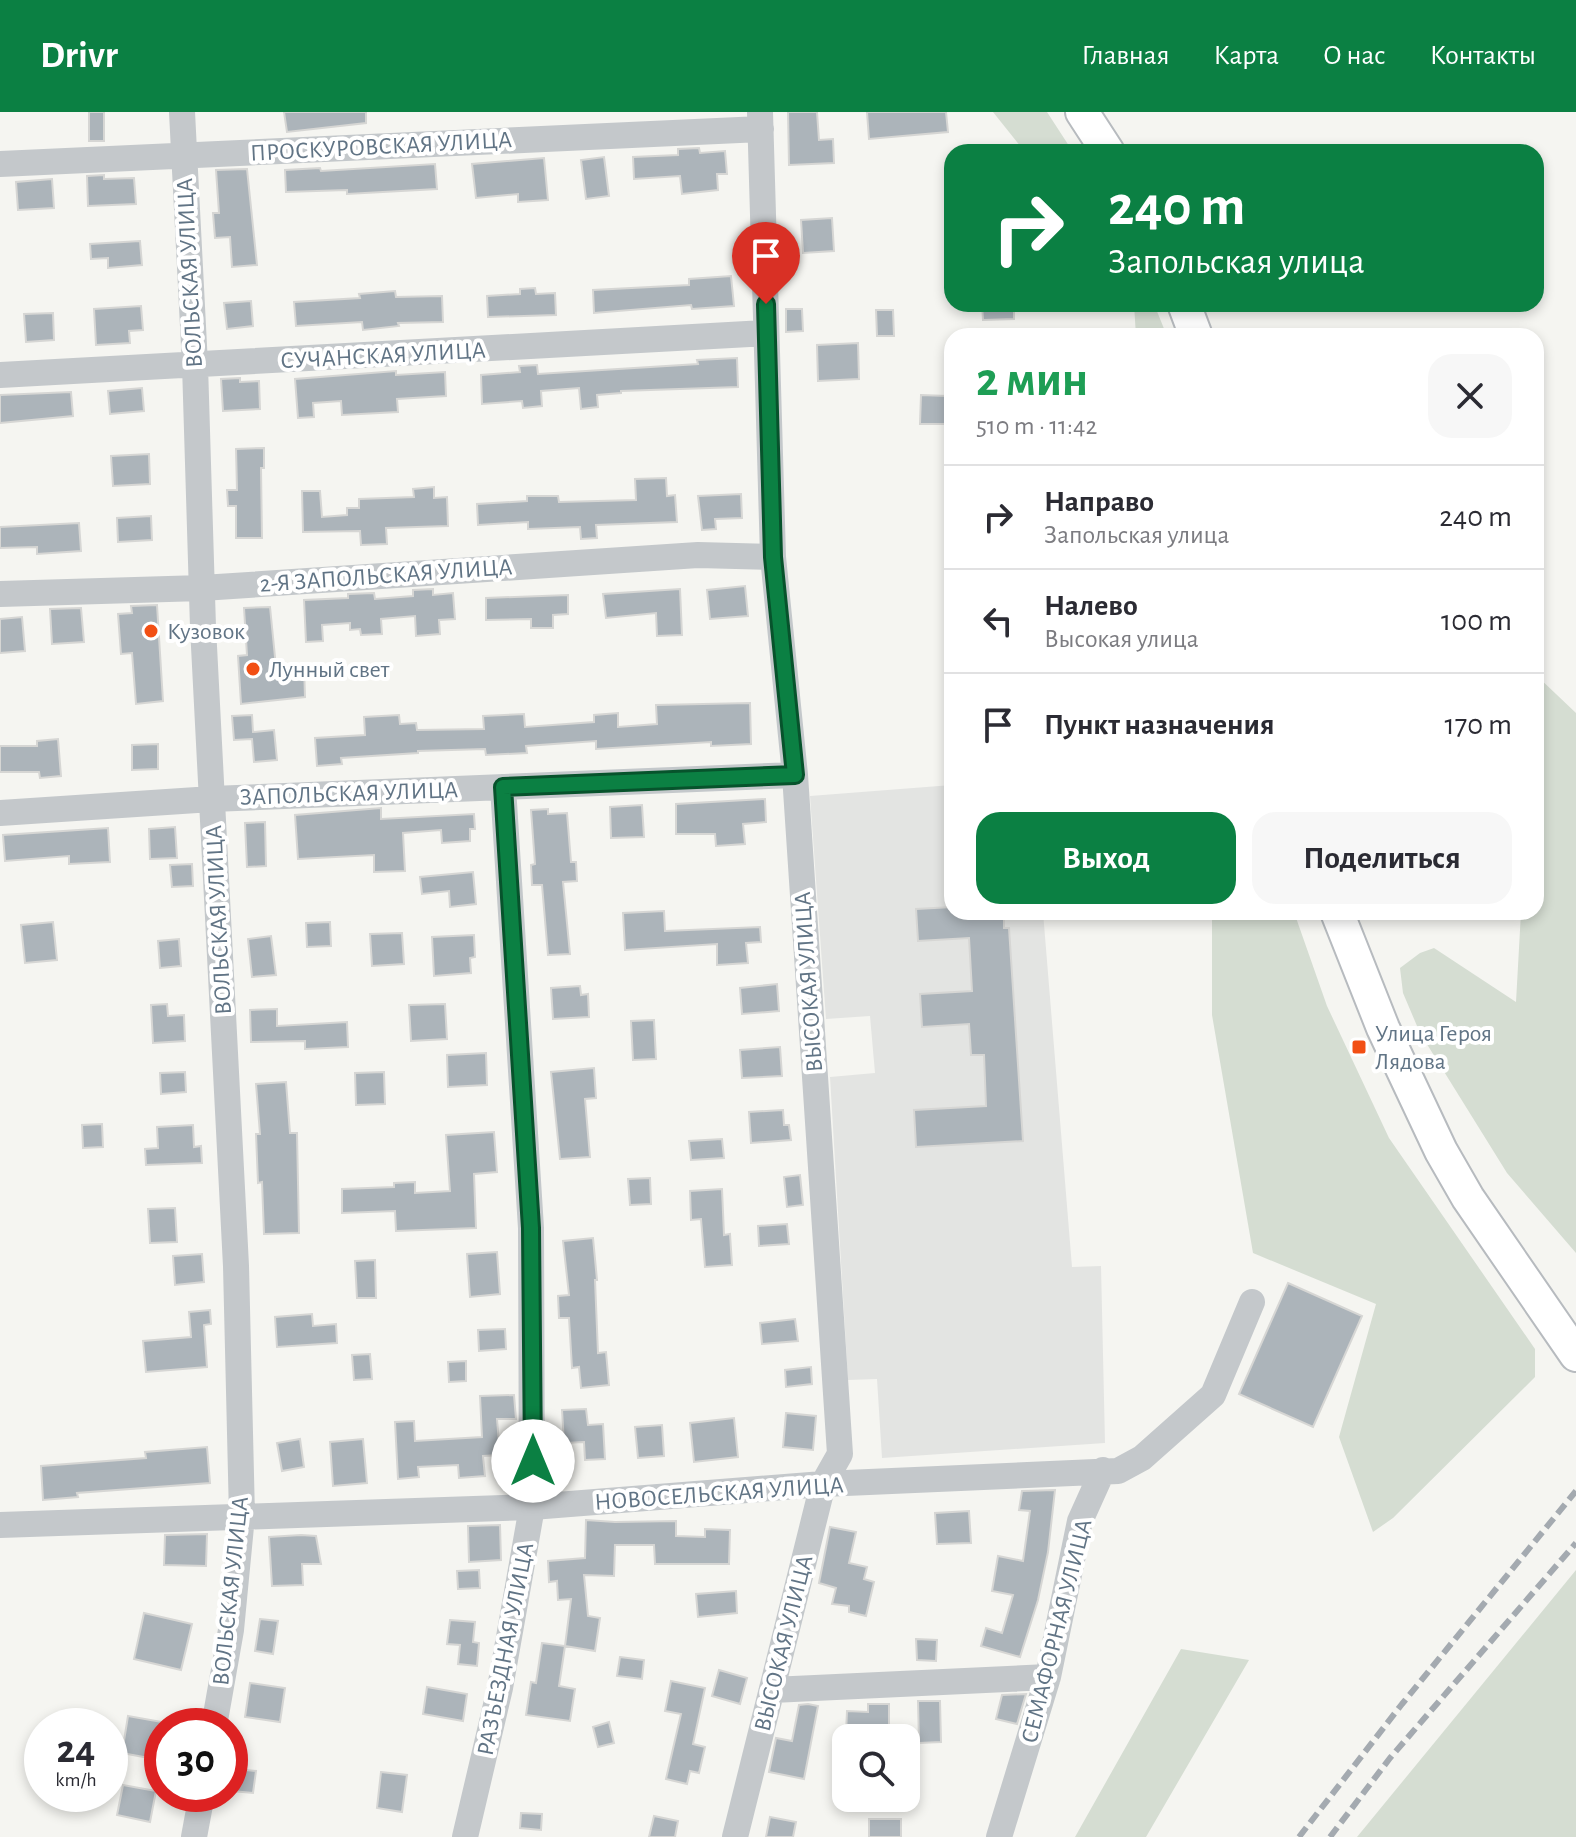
<!DOCTYPE html>
<html lang="ru">
<meta charset="utf-8">
<style>
body{margin:0;font-family:"Alegreya Sans",sans-serif;background:#f7f7f7;color:#2b2b33;height:100vh;display:flex;flex-direction:column;font-size:30px;white-space:nowrap}
*{box-sizing:border-box;margin:0}
p{font-size:26px;color:#7c7c81}
.icon{flex:none;width:44px;height:44px;fill:none;stroke:currentColor;stroke-width:2;stroke-linecap:round;stroke-linejoin:round}
.map{position:relative;flex:1;overflow:hidden}
.sheet{position:absolute;left:944px;top:216px;width:600px;height:592px;display:flex;flex-direction:column;background:#fff;border-radius:24px;box-shadow:0 4px 12px #0003}
.sheet>*{flex:none}
.guide{position:absolute;left:944px;top:32px;width:600px;height:168px;border-radius:24px;box-shadow:0 4px 12px #0003;background:#0b8043;color:#fff;overflow:hidden}
.fabs{position:absolute;left:832px;top:1612px;display:grid;gap:16px}
.fabs a{display:grid;place-items:center;width:88px;height:88px;border-radius:16px;background:#fff;box-shadow:0 4px 12px #0003;font-size:40px}
.speed{position:absolute;left:24px;top:1596px;display:flex;gap:16px;font-size:40px;font-weight:700;text-align:center}
.speed>*{display:grid;place-content:center;width:104px;height:104px;border-radius:50%;background:#fff;box-shadow:0 4px 12px #0003;line-height:1}
.speed small{font-size:20px;font-weight:400}
.speed .limit{border:12px solid #d22;background:#fff;color:#111}
.pin{position:absolute;display:grid;place-items:center;width:68px;height:68px;color:#fff;margin:-82px -34px;border-radius:50% 50% 50% 0;rotate:-45deg;box-shadow:0 0 8px #0007}
.pin .icon{rotate:45deg}
.me{position:absolute;width:88px;margin:-44px;rotate:0deg;stroke-linejoin:round;filter:drop-shadow(0 0 6px #0008)}
.turn{display:flex;align-items:center;gap:28px;height:168px;padding:0 32px;font-size:36px}
.turn .icon{width:104px;height:104px;stroke-width:2.5}
.turn b{display:block;font-size:56px;line-height:68px}
.round{display:grid;place-items:center;flex:none;width:84px;height:84px;border-radius:24px;background:#f7f7f7}
.headline{display:flex;align-items:center;justify-content:space-between;height:136px;padding:0 32px}
h1{font-size:48px;font-weight:700;line-height:60px;color:#1e9e55}
.primary-button{display:flex;gap:16px;margin-top:auto;padding:16px 32px}
.primary-button a{flex:1;height:92px;border-radius:24px;background:#0b8043;color:#fff;font-size:32px;font-weight:700;line-height:92px;text-align:center}
.primary-button a+a{background:#f7f7f7;color:#2b2b33}
ul{padding:0;list-style:none}
li{display:flex;align-items:center;gap:24px;height:104px;padding:0 32px;border-top:2px solid #e1e1e2}
li div{flex:1}
li b{display:block;font-size:30px}
li em{font-style:normal}
header{display:flex;align-items:center;gap:48px;box-sizing:border-box;height:112px;padding:0 40px;background:#0b8043;color:#fff}
header strong{font-size:38px}
nav{display:flex;gap:44px;margin-inline-start:auto;font-size:28px}
.map>svg:first-child{display:block}
</style>
<header>
<strong>Drivr</strong>
<nav><a>Главная</a><a>Карта</a><a>О нас</a><a>Контакты</a></nav>
</header>
<div class="map">
<svg width="1576" height="1725" viewBox="0 0 1576 1725">
<rect width="100%" height="100%" fill="#f5f5f1"/>
<path fill="#e3e4e2" d="M952,673V800H1043L1072,1155L1101,1154L1105,1331L882,1346L877,1267L848,1268L830,965L875,961L870,904L826,907L810,684Z"/>
<path fill="#d5ddd2" d="M993,0H1047L1073,40H1025Z
M1134,192H1154L1167,224H1136Z
M1536,563L1576,601V1141L1507,1061L1420,921L1403,881L1400,856L1420,841L1434,836L1516,890L1521,800H1536Z
M1212,800H1294L1327,894L1389,1026L1535,1237V1265L1393,1406L1373,1420L1339,1325L1376,1192L1253,1141L1212,903Z
M1576,1458V1725H1357Z
M1181,1537L1249,1548L1146,1725H1075Z"/>
<path fill="#acb4ba" stroke="#d6d6d4" stroke-width="2" d="M89,0H104V29H89Z
M284,0H366V11L287,20Z
M788,0H817L819,28L833,27L834,51L789,53Z
M867,0H946L948,20L869,27Z
M699,36L700,41L725,39L727,62H717L718,78L682,82L680,64L634,67L633,45L678,43V37Z
M604,45L609,84L586,87L581,48Z
M544,46L548,88L518,90V82L476,86L472,52Z
M435,52L437,77L347,82V78L286,80L285,58L320,56L321,59Z
M247,57L257,153L232,155L230,125L215,126L213,101H219L216,58Z
M104,63V67L134,66L136,92L88,94L87,64Z
M52,67L54,96L18,98L16,70Z
M832,106L834,139L803,141L801,108Z
M140,129L142,153L108,156V146L91,147L90,132Z
M731,164L734,194L692,197L691,193L594,201L593,178L689,173V167Z
M535,176L536,182L555,181L556,203L488,205L487,184L520,182V177Z
M395,179L396,185L442,184L443,210L398,211L399,214L363,218L362,210L296,214L294,190L360,186L359,182Z
M251,189L253,214L227,217L224,191Z
M982,192H1014V207L983,208Z
M141,194L143,218L129,219L130,231L96,233L94,197Z
M786,197H802L803,219L786,220Z
M876,198H893L894,224H877Z
M53,201L54,228L26,230L24,202Z
M858,231L859,267L818,269L817,233Z
M737,246L738,275L621,279V281L597,283L598,295L581,297L579,276L541,279L542,294L523,296L522,289L482,292L481,263L520,260L519,254L537,253L538,262L698,252L697,248Z
M396,259V263L445,260L446,284L397,287L398,300L342,303L341,289L313,291L314,305L298,306L295,267Z
M240,266V270L259,269L260,297L223,299L221,267Z
M142,276L144,299L110,302L108,279Z
M71,280L73,304L0,311V283Z
M921,283L947,284L946,312H920Z
M264,336V356H261L262,426H236V394H228L227,378H237L236,337Z
M149,342L150,372L113,374L111,344Z
M666,366L667,384L675,383L677,410L596,413L597,426L581,427L580,415L528,417V410L478,413L477,392L527,389V384H558L559,390L636,388L635,367Z
M434,375V386L447,385L448,414L386,416L387,432L361,433L360,419L303,420L302,379H320L322,405L347,403V396H359V387L414,385L413,377Z
M741,382L742,406L715,407L716,417L702,418L698,384Z
M151,404L152,428L118,430L117,406Z
M79,411L81,439L37,442V435L0,436V415Z
M745,474L748,504L710,507L707,478Z
M433,477V483L453,481L455,507L439,508L440,522L416,524L415,504L381,507L382,522L361,523L360,517L350,518V511L322,513L323,529L306,530L304,488L348,486V482L374,481L375,487L413,484V478Z
M680,477L682,523L657,524L656,501L606,506L603,482Z
M568,483V502L553,503V516H531V507L486,508V486Z
M157,493L163,589L136,592L132,541L121,542L118,502L132,501L131,494Z
M270,495L276,555L304,554L305,585L241,592L238,544L247,543L244,496Z
M81,496L84,530L52,532L50,497Z
M22,505L25,539L0,541V507Z
M750,591L751,632L711,634V630L596,637V629L526,634L527,641L486,643L485,637L418,639V641L341,646L342,652L317,654L315,626L365,623L364,605L399,603L400,612L416,611L417,618L484,617L483,604L524,602L525,615L594,610V603L618,601V615L657,612L656,593Z
M252,603L253,620L274,618L277,648L254,650L252,627L234,628L232,604Z
M58,627L61,664L40,666L39,660H0V634H37V629Z
M158,632V657L132,658V633Z
M765,687L766,710L743,712L745,732L716,734L715,722H676V692Z
M642,693L644,725L611,726L610,695Z
M381,696V707L474,702L475,717H470V729L442,731L441,718L403,721L405,759L374,760V743L298,747L295,703Z
M548,697V702L567,701L571,750H576L577,769L563,770L570,842L548,843L542,773H532L531,753L535,752L531,698Z
M265,710L266,754L247,755L245,711Z
M175,715L177,746L150,747L149,717Z
M108,716L110,750L69,752V744L5,749L3,723Z
M192,752L193,774L172,775L170,753Z
M473,760L476,792L450,795L449,779L422,782L420,765Z
M952,795V800H1004V816H1009L1023,1029L916,1035L914,998L986,994L984,943H971L969,912L922,915L920,882L972,879L969,826L918,829L916,797Z
M664,799L665,819L760,815L761,830L746,831L748,851L717,853V832L625,838L623,801Z
M53,810L57,848L25,851L21,813Z
M330,810L331,834L307,835L306,811Z
M402,821L404,852L372,854L370,822Z
M474,823L475,845L470,846L471,861L434,864L432,825Z
M271,824L276,863L252,865L248,827Z
M179,827L181,854L160,856L158,829Z
M777,872L779,899L742,902L740,876Z
M580,874L581,883L588,882L589,905L553,907L551,876Z
M167,892L168,904L184,903L185,929L153,931L151,893Z
M445,892L447,927L411,929L409,893Z
M277,897V914L347,910L348,935L305,937V929L251,930L250,898Z
M654,908L656,947L633,948L631,909Z
M780,935L782,964L742,966L740,938Z
M486,941L487,973L448,975L447,943Z
M594,956L596,986L585,987L590,1045L560,1047L551,960Z
M185,960L186,980L161,982L160,961Z
M384,960L385,992L356,993L355,961Z
M286,970L290,1021H297L299,1121L264,1122L262,1070L258,1071L256,1022H260L256,972Z
M783,998L784,1013H789L791,1028L751,1031L749,1000Z
M102,1012L103,1035L83,1036L82,1013Z
M193,1013L194,1035L201,1034L202,1051L146,1053L145,1037L158,1036L157,1015Z
M494,1020L497,1060L474,1062L476,1116L396,1119L395,1099L342,1101V1077L394,1075V1071L415,1070V1081L450,1079L446,1023Z
M722,1027L724,1046L691,1048L689,1029Z
M800,1063L803,1093L787,1095L784,1065Z
M650,1066L651,1092L630,1093L628,1067Z
M722,1077L724,1123L730,1122L732,1153L705,1155L701,1107L691,1108L690,1079Z
M175,1096L177,1130L150,1131L148,1097Z
M787,1112L789,1132L759,1134L758,1114Z
M593,1126L597,1168H595L598,1241L606,1240L609,1273L581,1276L579,1255L572,1256L569,1206H559L558,1184L569,1183L563,1129Z
M497,1140L500,1182L470,1185L467,1142Z
M202,1142L204,1170L175,1173L173,1144Z
M375,1148L376,1186H357L355,1149Z
M1288,1171L1362,1204L1313,1315L1239,1282Z
M210,1198L211,1212L204,1213L207,1255L146,1260L143,1229L191,1225L189,1200Z
M312,1202L313,1214L336,1212L337,1231L277,1235L275,1205Z
M795,1207L798,1229L762,1232L760,1211Z
M505,1217L506,1237L479,1239L478,1218Z
M370,1242L372,1267L354,1268L352,1243Z
M466,1249V1269L449,1270L448,1250Z
M811,1255L812,1272L786,1275L785,1258Z
M514,1283L516,1307H497L500,1343L483,1344L485,1364L459,1366L458,1353L418,1355L419,1365L398,1367L395,1310L414,1309L415,1329L482,1325L480,1284Z
M586,1297L588,1313L603,1312L605,1347L585,1348L584,1330L564,1331L562,1298Z
M786,1301L816,1304L813,1338L783,1335Z
M734,1306L738,1345L694,1350L690,1311Z
M662,1313L664,1344L638,1346L635,1315Z
M300,1327L304,1355L282,1359L277,1331Z
M363,1327L367,1371L333,1374L330,1330Z
M207,1335L210,1371L77,1381L78,1385L43,1388L41,1354L146,1346L145,1340Z
M1055,1378L1048,1440L1038,1488L1020,1545L981,1534L986,1516L1002,1521L1013,1483L992,1479L998,1444L1023,1449L1030,1399L1019,1398L1022,1379Z
M969,1399L971,1431L937,1432L935,1401Z
M586,1408L615,1410L676,1409V1424L705,1425V1417L730,1418L729,1452H655L654,1433H615L614,1464L584,1463L588,1504L600,1506L595,1539L565,1534L571,1487L558,1488L557,1469L549,1470L548,1449L585,1446Z
M500,1413L501,1448L469,1450L468,1414Z
M830,1415L856,1420L849,1451L867,1455L864,1467L874,1470L866,1504L849,1500V1494L832,1492L836,1476L819,1471Z
M207,1422L206,1454L164,1453L165,1423Z
M301,1423L316,1424L321,1452H302L303,1473L272,1474L269,1425Z
M479,1458L480,1476L458,1477L457,1459Z
M736,1479L737,1501L698,1505L696,1482Z
M144,1501L192,1512L181,1558L134,1547Z
M260,1507L278,1509L273,1542L255,1539Z
M450,1508L475,1510L473,1530L479,1531L477,1554L458,1552L460,1533L447,1532Z
M916,1527L937,1528L936,1549L917,1548Z
M542,1531L565,1534L559,1574L575,1577L570,1609L526,1603L531,1570L536,1571Z
M620,1545L644,1548L642,1567L617,1564Z
M719,1558L747,1566L740,1592L712,1584Z
M671,1569L705,1576L693,1632L705,1635L699,1661L690,1659L687,1672L666,1667L681,1602L665,1599Z
M250,1571L285,1576L280,1610L245,1605Z
M427,1575L467,1582L463,1609L423,1602Z
M1026,1582L1017,1612L996,1607L1002,1583Z
M918,1589H940L941,1630L919,1631Z
M808,1592L818,1594L804,1667L769,1660L776,1626L792,1629L799,1593Z
M868,1592H889V1618H870V1622L846,1621L847,1599L868,1600Z
M128,1604L162,1610V1636L151,1634L149,1646L122,1641Z
M609,1610L614,1631L598,1635L593,1615Z
M235,1657L256,1659L253,1681L232,1679Z
M381,1660L407,1663L402,1700L377,1696Z
M123,1673L156,1679L150,1710L117,1703Z
M521,1701L542,1702L541,1718L520,1716Z
M654,1704L678,1709L675,1725H649Z
M770,1705L796,1710L793,1725H766Z
M869,1707H901V1725H869Z"/>
<g fill="none" stroke-linecap="round" stroke-linejoin="round">
<defs>
<path id="major" d="M1082,0L1108,40
M1184,192L1196,224
M1337,800L1383,916L1441,1039L1468,1086L1576,1243"/>
</defs>
<use href="#major" stroke="#b7bbbf" stroke-width="36"/>
<path stroke="#c4c8cb" stroke-width="26" d="M182,0L195,253L203,515L236,1154L242,1404L231,1518L214,1614
M0,52L761,17
M0,263L766,221
M0,482L202,476L698,443L773,445
M0,701L212,687L795,663
M0,1413L532,1395L823,1372L1118,1359L1142,1346L1213,1283L1252,1190
M772,1578L1048,1565
M194,1725L202,1682
M465,1725L500,1576L532,1395L531,1116L503,675
M735,1725L823,1372L840,1342L795,663L773,445L760,0
M999,1725L1048,1565L1080,1409L1103,1358"/>
<use href="#major" stroke="#fff" stroke-width="32"/>
<path stroke="#a4aab0" stroke-width="6" stroke-dasharray="12 6" stroke-linecap="butt" d="M1299,1725L1402,1592L1576,1379
M1330,1725L1390,1646L1576,1431"/>
</g>
<g fill="none" stroke-linecap="round" stroke-linejoin="round">
<defs>
<path id="route" d="M533,1349L531,1116L503,675L795,663L773,445L766,192"/>
</defs>
<use href="#route" stroke="#07532c" stroke-width="20"/>
<use href="#route" stroke="#0b8043" stroke-width="14"/>
</g>
<g fill="#f24f14" stroke="#fff" stroke-width="3">
<circle cx="151" cy="519" r="8"/>
<circle cx="253" cy="557" r="8"/>
<rect x="1351" y="927" width="16" height="16" rx="4"/>
</g>
<g text-anchor="middle" stroke-width="8" stroke-linejoin="round" paint-order="stroke">
<g font-size="24" fill="#617485" stroke="#fff">
<text transform="translate(381 34) rotate(-3)" y="8">ПРОСКУРОВСКАЯ УЛИЦА</text>
<text transform="translate(189 161) rotate(-93)" y="8">ВОЛЬСКАЯ УЛИЦА</text>
<text transform="translate(383 243) rotate(-3)" y="8">СУЧАНСКАЯ УЛИЦА</text>
<text transform="translate(386 463) rotate(-4)" y="8">2-Я ЗАПОЛЬСКАЯ УЛИЦА</text>
<text transform="translate(349 681) rotate(-2)" y="8">ЗАПОЛЬСКАЯ УЛИЦА</text>
<text transform="translate(218 808) rotate(-93)" y="8">ВОЛЬСКАЯ УЛИЦА</text>
<text transform="translate(808 870) rotate(-94)" y="8">ВЫСОКАЯ УЛИЦА</text>
<text transform="translate(719 1381) rotate(-4)" y="8">НОВОСЕЛЬСКАЯ УЛИЦА</text>
<text transform="translate(230 1479) rotate(-84)" y="8">ВОЛЬСКАЯ УЛИЦА</text>
<text transform="translate(1056 1519) rotate(-76)" y="8">СЕМАФОРНАЯ УЛИЦА</text>
<text transform="translate(783 1531) rotate(-76)" y="8">ВЫСОКАЯ УЛИЦА</text>
<text transform="translate(505 1537) rotate(-79)" y="8">РАЗЪЕЗДНАЯ УЛИЦА</text>
</g>
<g font-size="24" fill="#617485" stroke="#fff" text-anchor="start">
<text x="167" y="527">Кузовок</text>
<text x="269" y="565">Лунный свет</text>
<text x="1375" y="929">Улица Героя<tspan x="1375" dy="28">Лядова</tspan></text>
</g>
</g>
</svg>
<div class="fabs">
<a><svg class="icon" aria-label="search" viewBox="0 0 24 24"><circle cx="10" cy="10" r="6"/><path d="M15 15l6 6"/></svg></a>
</div>
<div class="speed"><div>24<small>km/h</small></div><div class="limit">30</div></div>
<div class="pin" style="left:766px;top:192px;background:#d93025"><svg class="icon" aria-label="arrive" viewBox="0 0 24 24"><path d="M6 21V4h12l-3 4 3 4H6"/></svg></div>
<svg class="me" style="left:533px;top:1349px" viewBox="-20 -20 40 40"><circle r="19" fill="#fff"/><path d="M0-13L10 11 0 6-10 11z" fill="#0b8043"/></svg>
<div class="guide">
<div class="turn"><svg class="icon" aria-label="right" viewBox="0 0 24 24"><path d="M7 20v-9h11M14 6l5 5-5 5"/></svg><div><b>240 m</b>Запольская улица</div></div>
</div>
<section class="sheet">
<div class="headline"><div><h1>2 мин</h1><p>510 m · 11:42</p></div><a class="round"><svg class="icon" aria-label="close" viewBox="0 0 24 24"><path d="M6 6l12 12M18 6L6 18"/></svg></a></div>
<ul>
<li><svg class="icon" aria-label="right" viewBox="0 0 24 24"><path d="M7 20v-9h11M14 6l5 5-5 5"/></svg><div><b>Направо</b><p>Запольская улица</p></div><em>240 m</em></li>
<li><svg class="icon" aria-label="left" viewBox="0 0 24 24"><path d="M17 20v-9H6M10 6l-5 5 5 5"/></svg><div><b>Налево</b><p>Высокая улица</p></div><em>100 m</em></li>
<li><svg class="icon" aria-label="arrive" viewBox="0 0 24 24"><path d="M6 21V4h12l-3 4 3 4H6"/></svg><div><b>Пункт назначения</b></div><em>170 m</em></li>
</ul>
<div class="primary-button"><a>Выход</a><a>Поделиться</a></div>
</section>
</div>
